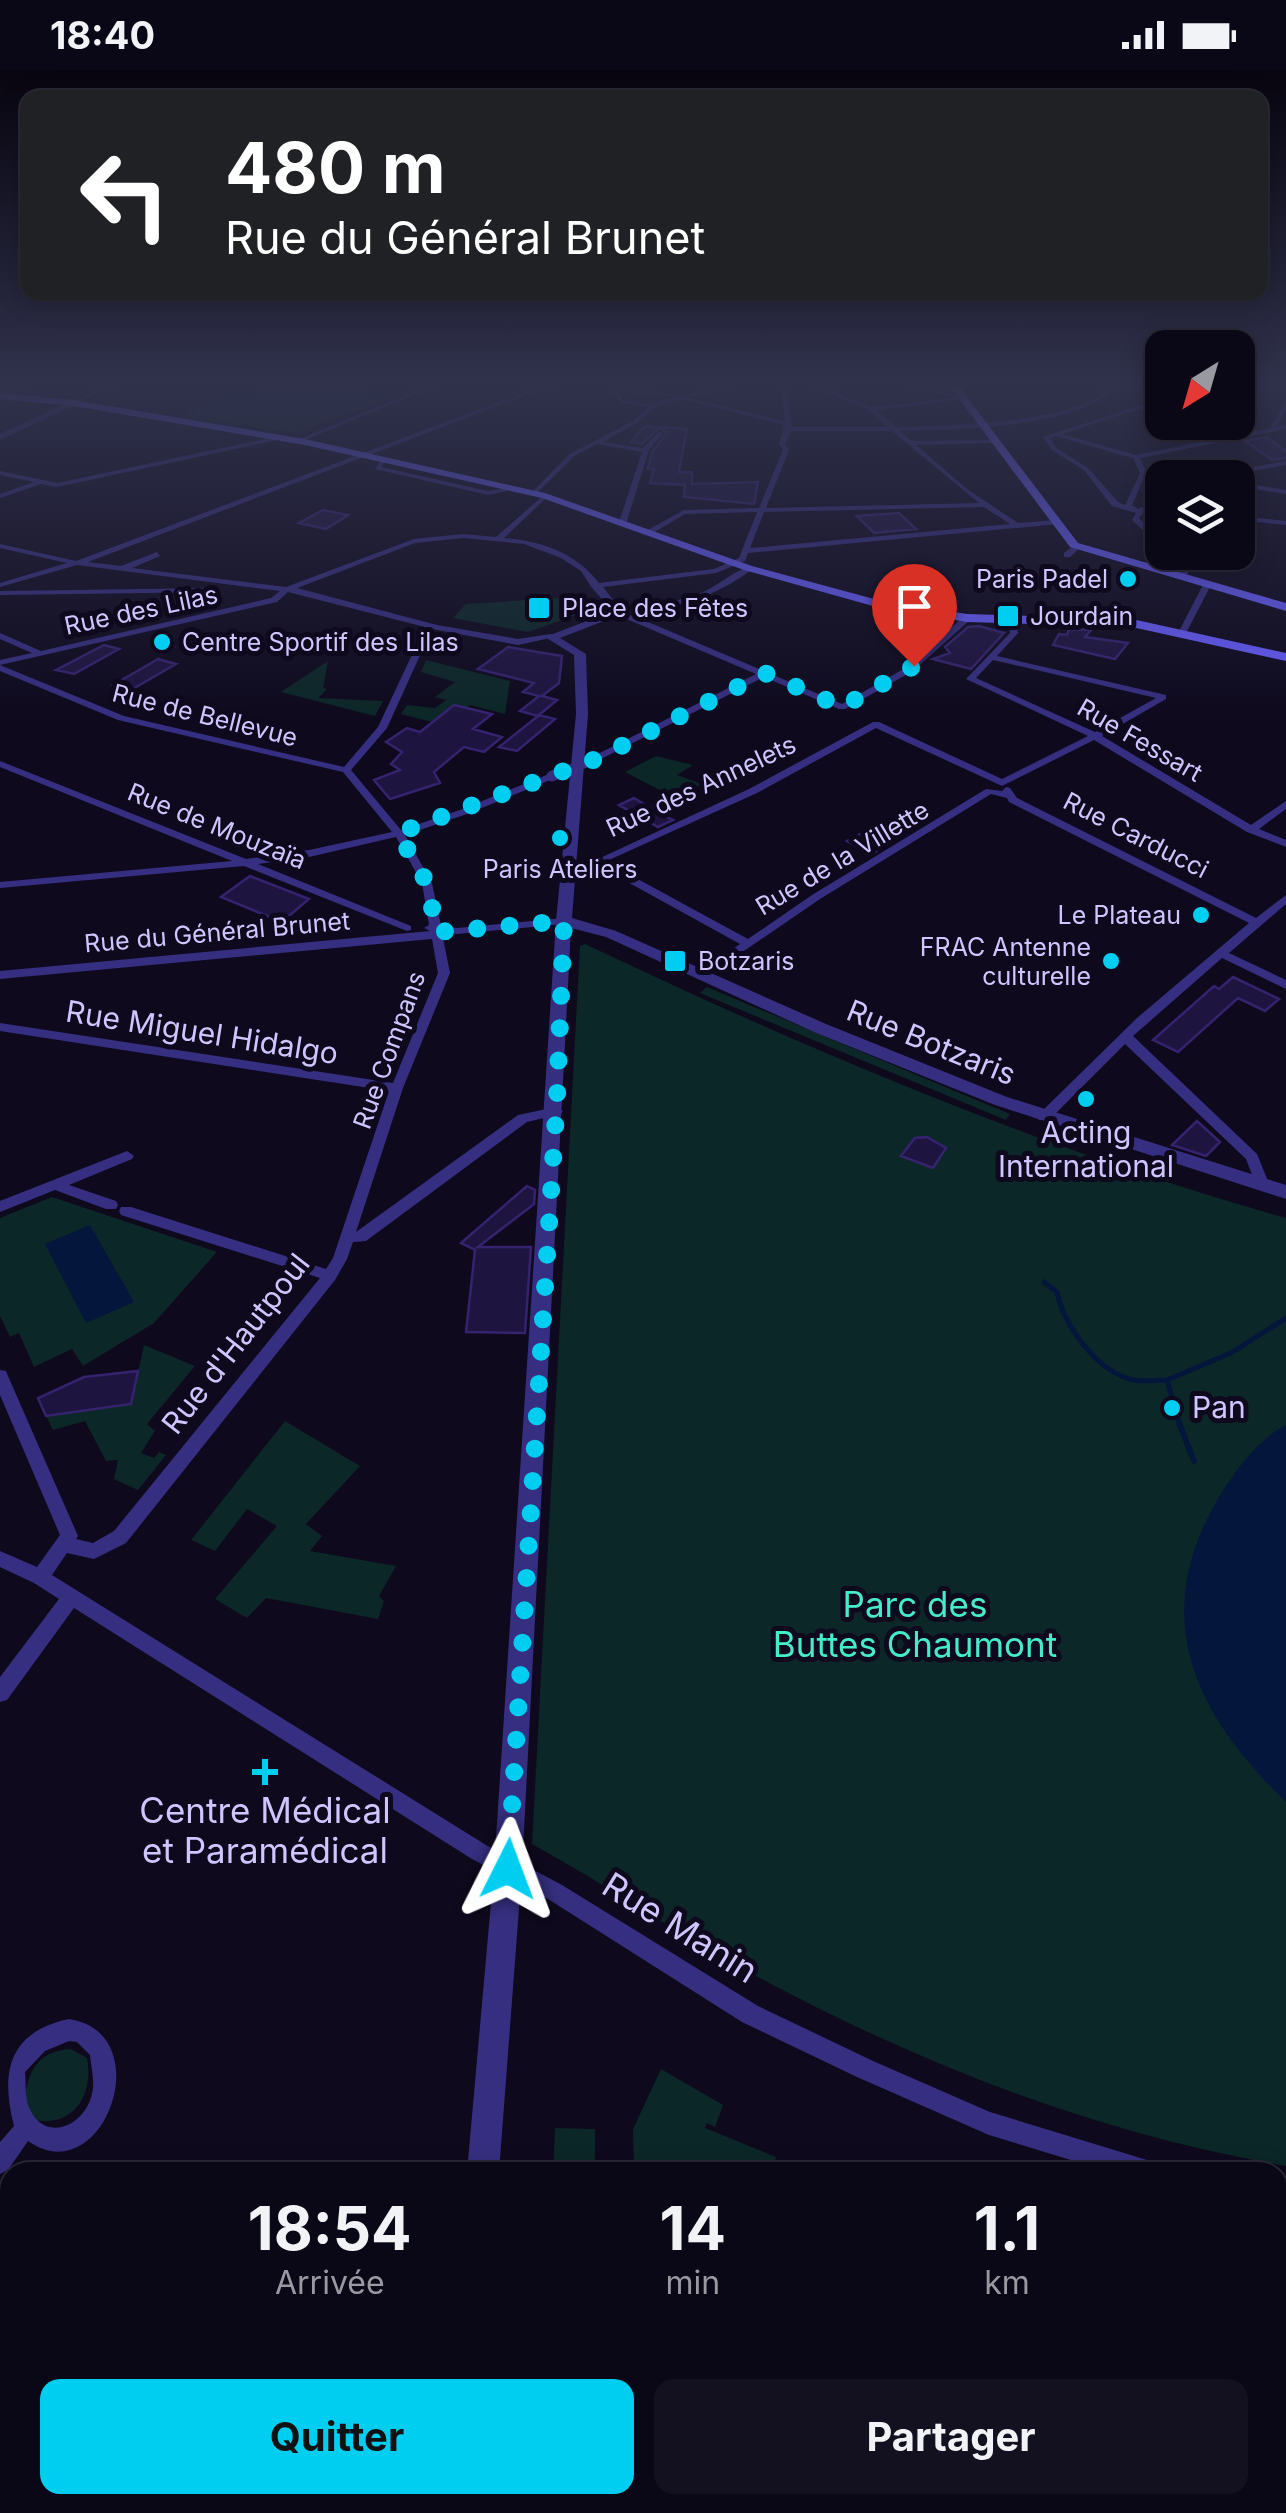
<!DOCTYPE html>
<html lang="fr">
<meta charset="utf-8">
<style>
body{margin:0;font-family:Inter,sans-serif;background:#13101f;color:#f1f3f6;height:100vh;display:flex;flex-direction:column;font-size:38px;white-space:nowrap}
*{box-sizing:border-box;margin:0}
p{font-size:32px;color:#9999a1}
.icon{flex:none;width:55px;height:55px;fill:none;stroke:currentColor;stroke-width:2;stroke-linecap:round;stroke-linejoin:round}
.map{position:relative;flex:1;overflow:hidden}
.sheet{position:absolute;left:0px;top:2092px;width:1288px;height:352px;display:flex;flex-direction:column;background:#0a0716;border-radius:30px 30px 0 0;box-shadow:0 5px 25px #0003,0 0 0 2px #2a2835}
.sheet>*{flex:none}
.hud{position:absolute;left:20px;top:20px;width:1248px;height:210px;border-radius:20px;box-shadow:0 5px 25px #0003,0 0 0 2px #2a2835;background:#202124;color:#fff;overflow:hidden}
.needle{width:65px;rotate:217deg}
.controls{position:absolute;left:1145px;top:260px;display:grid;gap:20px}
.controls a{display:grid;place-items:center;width:110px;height:110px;border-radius:20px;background:#0a0716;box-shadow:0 5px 25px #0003,0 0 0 2px #2a2835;font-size:50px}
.pin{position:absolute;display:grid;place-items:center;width:85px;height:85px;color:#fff;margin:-102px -42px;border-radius:50% 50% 50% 0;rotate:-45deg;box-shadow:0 0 10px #0007}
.pin .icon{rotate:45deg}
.me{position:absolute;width:110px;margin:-55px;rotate:3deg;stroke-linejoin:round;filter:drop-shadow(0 0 8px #0008)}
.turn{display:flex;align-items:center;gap:35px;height:210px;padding:0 40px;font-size:45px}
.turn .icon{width:130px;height:130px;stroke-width:2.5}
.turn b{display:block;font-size:70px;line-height:85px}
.eta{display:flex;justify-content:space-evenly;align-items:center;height:170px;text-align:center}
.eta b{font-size:60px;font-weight:700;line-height:70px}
.action{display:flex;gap:20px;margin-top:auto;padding:20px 40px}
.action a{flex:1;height:115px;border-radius:20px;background:#00cef1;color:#111;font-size:40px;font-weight:700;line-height:115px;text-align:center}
.action a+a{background:#13101f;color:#f1f3f6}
.status{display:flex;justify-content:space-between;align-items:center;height:70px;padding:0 50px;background:#0a0716;direction:ltr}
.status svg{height:28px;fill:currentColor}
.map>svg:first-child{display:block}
</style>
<div class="status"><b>18:40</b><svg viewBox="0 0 49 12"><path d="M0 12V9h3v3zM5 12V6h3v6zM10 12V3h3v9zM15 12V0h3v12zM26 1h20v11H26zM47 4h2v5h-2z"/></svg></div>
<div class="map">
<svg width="1286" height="2443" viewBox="0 0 1286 2443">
<rect width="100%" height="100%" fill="#0e091d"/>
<path fill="#0c2728" d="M274,310H299L393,327L296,363L181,347L229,322L248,325Z
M576,527L585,536L582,543L528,562L453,548L466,534Z
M426,590L510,611L505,644L470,635L455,647L444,643L432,652L401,644L407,635L435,638L446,630L435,627L455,612L421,602Z
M328,591L323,618L327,619L318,628L383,631L375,646L281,622Z
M656,686L693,695L677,705L702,714L675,728L625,702Z
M585,874C813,982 1043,1080 1286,1148V2096C1091,2062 914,1992 741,1898C670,1859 603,1813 532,1774L580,876Z
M707,917L1010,1044L1006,1050L700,923Z
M52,1127L217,1182L154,1253L83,1296L72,1279L34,1297L19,1263L10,1267L0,1246V1148Z
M144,1275L195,1296L147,1354L155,1361L141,1383L154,1388L159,1382L166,1385L138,1420L114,1409L118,1390L106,1391L85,1351L53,1360L46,1346L131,1333Z
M285,1351L360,1396L306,1454L322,1466L310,1481L396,1496L379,1526L384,1531L378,1549L266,1528L247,1548L215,1529L277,1456L247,1439L215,1481L191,1470Z
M71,1979L87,1988C94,2024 74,2058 35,2050L24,2035C27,2003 36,1981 71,1979Z
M661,1999L723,2035L715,2057L707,2053L705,2058L776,2087L773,2102H634L633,2059Z
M555,2058L595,2059V2102H553Z"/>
<path fill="#04163c" d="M90,1155L134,1232L86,1253L45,1174Z
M1286,1355V1732C1193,1642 1148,1546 1219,1427C1235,1401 1258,1369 1286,1355Z"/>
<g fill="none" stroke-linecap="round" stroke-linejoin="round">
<path stroke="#04163c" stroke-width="5" d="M1044,1212L1057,1222C1063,1255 1098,1303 1134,1310C1144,1312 1157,1310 1167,1310L1180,1356
M1167,1310L1231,1283L1286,1248"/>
<path stroke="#04163c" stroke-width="6" d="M1179,1353L1194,1391"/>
</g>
<path fill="#1e1440" stroke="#35236f" stroke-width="2.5" d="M645,356L687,359L679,402H692V414L758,412L754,434L684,427L685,415L650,413L654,399H648L652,382L667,363L659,358L642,374L631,372Z
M1267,367L1286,382V388L1272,390L1245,371Z
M323,440L348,445L326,459L299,453Z
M899,443L916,459L874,463L857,446Z
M979,556L1004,563L971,599L933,589L950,583L945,577L968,557Z
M1069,559L1091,560L1085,567L1128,573L1115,589L1053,575L1059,564L1067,565Z
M104,575L119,579L74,604L56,600Z
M508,577L562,586L559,613L542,626L557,630L539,645L555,649L517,681L499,677L538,646L520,641L539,626L523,622L534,613L478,599Z
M158,589L176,594L131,620L113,615Z
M454,635L492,644L473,659L502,667L484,682L464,677L434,702L440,713L390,729L374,710L400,700L391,694L402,682L386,672L407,658L420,662Z
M634,728L659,743L673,750L658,757L619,735Z
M862,763L871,764L889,774L870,785L847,771Z
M250,806L296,824L309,829L282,852L221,827Z
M1233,907L1279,929L1265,941L1238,928L1178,982L1153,970L1214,916L1219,919Z
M1197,1051L1220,1072L1206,1086L1172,1075Z
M927,1067L946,1078L933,1098L901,1086L915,1068Z
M527,1116L535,1120L534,1134L478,1177H531L525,1263L466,1262L475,1180L461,1173Z
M138,1301L131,1334L46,1346L38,1328L84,1307Z"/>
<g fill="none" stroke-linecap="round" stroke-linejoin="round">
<path fill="#362f81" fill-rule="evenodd" d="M28,310H37L0,327V323Z
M79,310L114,312L127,310L72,334V332L108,315Z
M441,310H450L300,372L295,371Z
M557,310H566L88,492L121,496L157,482L160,486L132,498L286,517L414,469L463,464L496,467L545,424L547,427L504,468C541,471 576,483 599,513L714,499L739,488L757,442L685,444L653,463L646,461L684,440L759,438L783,380L779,374L785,355L682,329L658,335L637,353L603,372L643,378L658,362L663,363L649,380L626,454L619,452L642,382L597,374L574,386L536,424H532V422L570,384L633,351L648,337L619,332L609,314H613L616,317L677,325L674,327L618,321L623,330L652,334L743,310H754L688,328L785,351L779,310H785L792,357H888L869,340L796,310H805L872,337L963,327L966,329L876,340L896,357C945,356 1057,353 1098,326C1104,322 1110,315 1115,310H1122C1115,317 1107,326 1099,331C1047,358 958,360 900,361L912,371L996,370L994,373L916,375L967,419L1018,453L1056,450L1059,454L748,483L745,491L716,503L603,517L621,540C648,536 675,533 701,523C718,516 734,500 751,496V500C714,528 674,538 629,544L842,634L907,597L964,546H970V550L913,601L845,639H839L764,607L589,695L584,692L586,690L756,604L615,544L592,518L581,501L561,488L524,474L463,468L415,473L297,518L437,555L518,569L551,564L555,567L518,575L432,559L387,658L351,700L401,760L460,740L549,704H555V708L467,744L405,765L432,813L441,856L457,858L564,848L570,851L564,854L457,864L442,863L450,903L403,1018L356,1162L518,1045L556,1037L563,1041L561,1044L527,1052L366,1171L353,1172L347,1189L335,1210L126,1473L94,1489L67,1483L52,1505L486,1775L562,1815L758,1936L873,1991L990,2042L1147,2090L1155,2094L1159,2102H1110L989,2065L857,2007L742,1952L548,1829L472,1789L74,1538L7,1630L0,1632V1607L59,1529L34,1513L0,1497V1481L37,1497L60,1465L0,1325V1300L6,1301L8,1306L78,1466L76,1469L93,1473L114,1461L320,1208L121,1145L119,1141L121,1137H131L326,1199L333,1188L389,1021L0,961V953L393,1013L438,903L432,869L0,909V901L430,861L424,858L429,855L422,813L396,767L309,787L258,794L411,856V860L407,861L244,796L0,818V812L232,791L0,697V691L246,789L309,780L392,762L343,702L118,650L0,601V590L32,583L0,569V563L41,581L271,528L280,521L77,495L0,517V513L67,493L0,478V474L76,491L84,488ZM791,361H892L979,433L766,438L789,380L785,374ZM984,437L1010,454L750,478L764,442ZM288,522L425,557L378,657L344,697L124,646L0,595L277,532Z
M892,310H903L958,326L955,328Z
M1162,328V332L1062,364L1136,385L1272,358L1271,356L1286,331V339L1277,356L1286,355V359L1140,388L1146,403L1132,435L1138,439L1162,427V432L1144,442L1139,448L1162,472V478L1132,450L1136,443L1112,436L1084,400L1052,380L1043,367ZM1056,366L1133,388L1140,403L1125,435L1118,432L1088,398L1056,378L1050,368Z
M280,366L282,369L57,417L41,414L0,428V424L34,412L0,405V401L57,413Z
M382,389L385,391L381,397L488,421L513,417L516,419L488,425L375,399Z
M1286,391V395L1213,408H1195Z
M1238,412L1286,420V424L1238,416Z
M1238,446L1286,451V455L1238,450Z
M1074,475L1081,477L1070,487H1064V483Z
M1166,482H1174L1191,498L1184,509L1177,507L1184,500Z
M1204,513L1211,515L1185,565L1178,567L1177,565Z
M216,518H219V522L0,525V521Z
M1008,545L1015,547L1018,563L997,586L1166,625V629L1102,666L1251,755L1286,731V739L1259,759L1286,770V777L1247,762L1094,670L1002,716L876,658L757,723L609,790L612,795L748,869L812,825L986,719L1002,721L1006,717L1010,718L1017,728L1256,848L1286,825V834L1229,883L1286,910V919L1222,888L1133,966L1257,1084L1270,1116L1268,1120H1258L1246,1089L1125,974L1049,1050H1039L1037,1047L1039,1044L1137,948L1249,853L1009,732L1007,728L991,724L820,829L703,909L699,908V902L740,874L604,799L598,789L749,719L873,652H879L1002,709L1088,666L966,609L1010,563ZM993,590L1156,628L1095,662L976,608Z
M127,1081L134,1086L132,1089L69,1115L116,1131L118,1135L116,1139H106L55,1120L0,1142V1131Z
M69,1949C161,1963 103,2124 28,2071L8,2100L0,2104V2072L14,2056C0,2001 9,1962 69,1949ZM69,1971L77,1972L90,1985C91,1996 94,2008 93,2018C89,2056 43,2076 28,2035C25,2025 26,2013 25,2002L45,1981Z
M1278,2127L1286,2130V2154L1278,2151Z
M1286,2353V2379L1278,2382V2356Z
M1034,2435H1083L1079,2443H1030Z"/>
<path fill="#362f81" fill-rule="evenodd" d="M71,331L78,333L0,370V364Z
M618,539L622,540V544L560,568L586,584L588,644L572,848L616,861L826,954L1007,1027L1286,1115V1129L995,1035L814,962L606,867L571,858L522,1799L499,2102H467L494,1799L556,851L576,644L574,585L545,567Z
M437,2435H473L472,2443H436Z"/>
<path fill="#685dff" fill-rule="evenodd" d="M945,310H954L1078,473L1286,533V541L1070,477Z
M0,323L74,330L305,369L545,423L752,496L874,529L967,544L1132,549L1286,583V591L1132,557L967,552L873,536L744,500L542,428L305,375L74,336L0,329Z"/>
<path stroke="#362f81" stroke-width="9" d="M560,703L589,692"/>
<path stroke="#362f81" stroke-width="11" d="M552,706L567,700"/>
</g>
<linearGradient id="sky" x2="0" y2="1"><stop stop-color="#080510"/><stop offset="0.48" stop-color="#30324c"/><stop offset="1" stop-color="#30324c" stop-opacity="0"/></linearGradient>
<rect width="1286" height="652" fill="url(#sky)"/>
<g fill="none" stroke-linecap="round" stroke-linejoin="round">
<path stroke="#00cef1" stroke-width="18" stroke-dasharray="0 32.4" d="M508,1799L557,1029L564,851L437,862L427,813L398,763L596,689L765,603L842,637L914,596"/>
</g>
<g fill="#00cef1" stroke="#0e091d" stroke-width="4">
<circle cx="1128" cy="509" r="10"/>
<rect x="527" y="526" width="24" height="24" rx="5"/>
<rect x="996" y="534" width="24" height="24" rx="5"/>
<circle cx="162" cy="572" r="10"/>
<circle cx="560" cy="768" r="10"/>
<circle cx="1201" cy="845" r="10"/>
<rect x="663" y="879" width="24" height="24" rx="5"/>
<circle cx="1111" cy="891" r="10"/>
<circle cx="1086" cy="1029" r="10"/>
<circle cx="1172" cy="1338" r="10"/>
<path d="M260 1687h10v10h10v10h-10v10h-10v-10h-10v-10h10z"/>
</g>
<g text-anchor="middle" stroke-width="10" stroke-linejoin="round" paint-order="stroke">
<g font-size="25" fill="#cfc6ff" stroke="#0e091d" text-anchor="start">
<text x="1108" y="518" text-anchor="end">Paris Padel</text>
<text x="562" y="547">Place des Fêtes</text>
<text x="1030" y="555">Jourdain</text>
<text x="182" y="581">Centre Sportif des Lilas</text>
<text x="560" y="808" text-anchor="middle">Paris Ateliers</text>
<text x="1181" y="854" text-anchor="end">Le Plateau</text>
<text x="1091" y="886" text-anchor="end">FRAC Antenne<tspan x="1091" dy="29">culturelle</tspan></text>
<text x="698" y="900">Botzaris</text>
</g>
<g font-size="25" fill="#cfc6ff" stroke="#0e091d">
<text transform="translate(141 540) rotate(-12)" y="9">Rue des Lilas</text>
<text transform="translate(205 645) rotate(14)" y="9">Rue de Bellevue</text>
<text transform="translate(1140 670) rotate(30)" y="9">Rue Fessart</text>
<text transform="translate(701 716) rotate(-25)" y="9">Rue des Annelets</text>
<text transform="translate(217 756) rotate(22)" y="9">Rue de Mouzaïa</text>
<text transform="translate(1136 765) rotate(27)" y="9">Rue Carducci</text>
<text transform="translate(842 788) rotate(-31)" y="9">Rue de la Villette</text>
<text transform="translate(217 862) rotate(-5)" y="9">Rue du Général Brunet</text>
<text transform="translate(389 980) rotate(-70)" y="9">Rue Compans</text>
</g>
<g font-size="30" fill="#cfc6ff" stroke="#0e091d">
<text transform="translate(202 963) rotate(9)" y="10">Rue Miguel Hidalgo</text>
<text transform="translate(931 973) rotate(22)" y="10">Rue Botzaris</text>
<text transform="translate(236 1274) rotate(-52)" y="10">Rue d'Hautpoul</text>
</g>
<g font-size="30" fill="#cfc6ff" stroke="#0e091d">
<text x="1086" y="1073">Acting<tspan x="1086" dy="34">International</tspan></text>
<text x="1192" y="1348" text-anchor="start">Pan</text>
</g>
<g font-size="35" fill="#46ebc9" stroke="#0e091d">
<text x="915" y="1547">Parc des<tspan x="915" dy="40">Buttes Chaumont</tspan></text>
</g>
<g font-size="35" fill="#cfc6ff" stroke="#0e091d">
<text x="265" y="1753">Centre Médical<tspan x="265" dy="40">et Paramédical</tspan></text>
</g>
<g font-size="35" fill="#cfc6ff" stroke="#0e091d">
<text transform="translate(680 1858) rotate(32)" y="12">Rue Manin</text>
</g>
</g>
</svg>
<div class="controls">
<a><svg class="needle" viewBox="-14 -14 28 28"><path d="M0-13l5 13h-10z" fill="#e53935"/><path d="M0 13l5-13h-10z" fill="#9999a1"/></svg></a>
<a><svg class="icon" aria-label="layers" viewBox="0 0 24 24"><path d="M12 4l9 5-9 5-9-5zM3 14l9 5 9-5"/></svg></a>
</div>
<div class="pin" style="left:914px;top:596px;background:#d93025"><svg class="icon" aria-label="arrive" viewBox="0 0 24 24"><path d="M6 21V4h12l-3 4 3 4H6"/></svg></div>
<svg class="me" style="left:508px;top:1799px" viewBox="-20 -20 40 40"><path d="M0-17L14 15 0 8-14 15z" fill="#00cef1" stroke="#fff" stroke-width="4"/></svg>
<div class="hud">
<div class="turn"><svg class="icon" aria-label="left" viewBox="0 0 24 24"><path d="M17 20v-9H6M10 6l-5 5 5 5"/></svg><div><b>480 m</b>Rue du Général Brunet</div></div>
</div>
<section class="sheet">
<div class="eta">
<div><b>18:54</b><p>Arrivée</p></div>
<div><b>14</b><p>min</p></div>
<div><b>1.1</b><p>km</p></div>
</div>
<div class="action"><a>Quitter</a><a>Partager</a></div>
</section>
</div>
